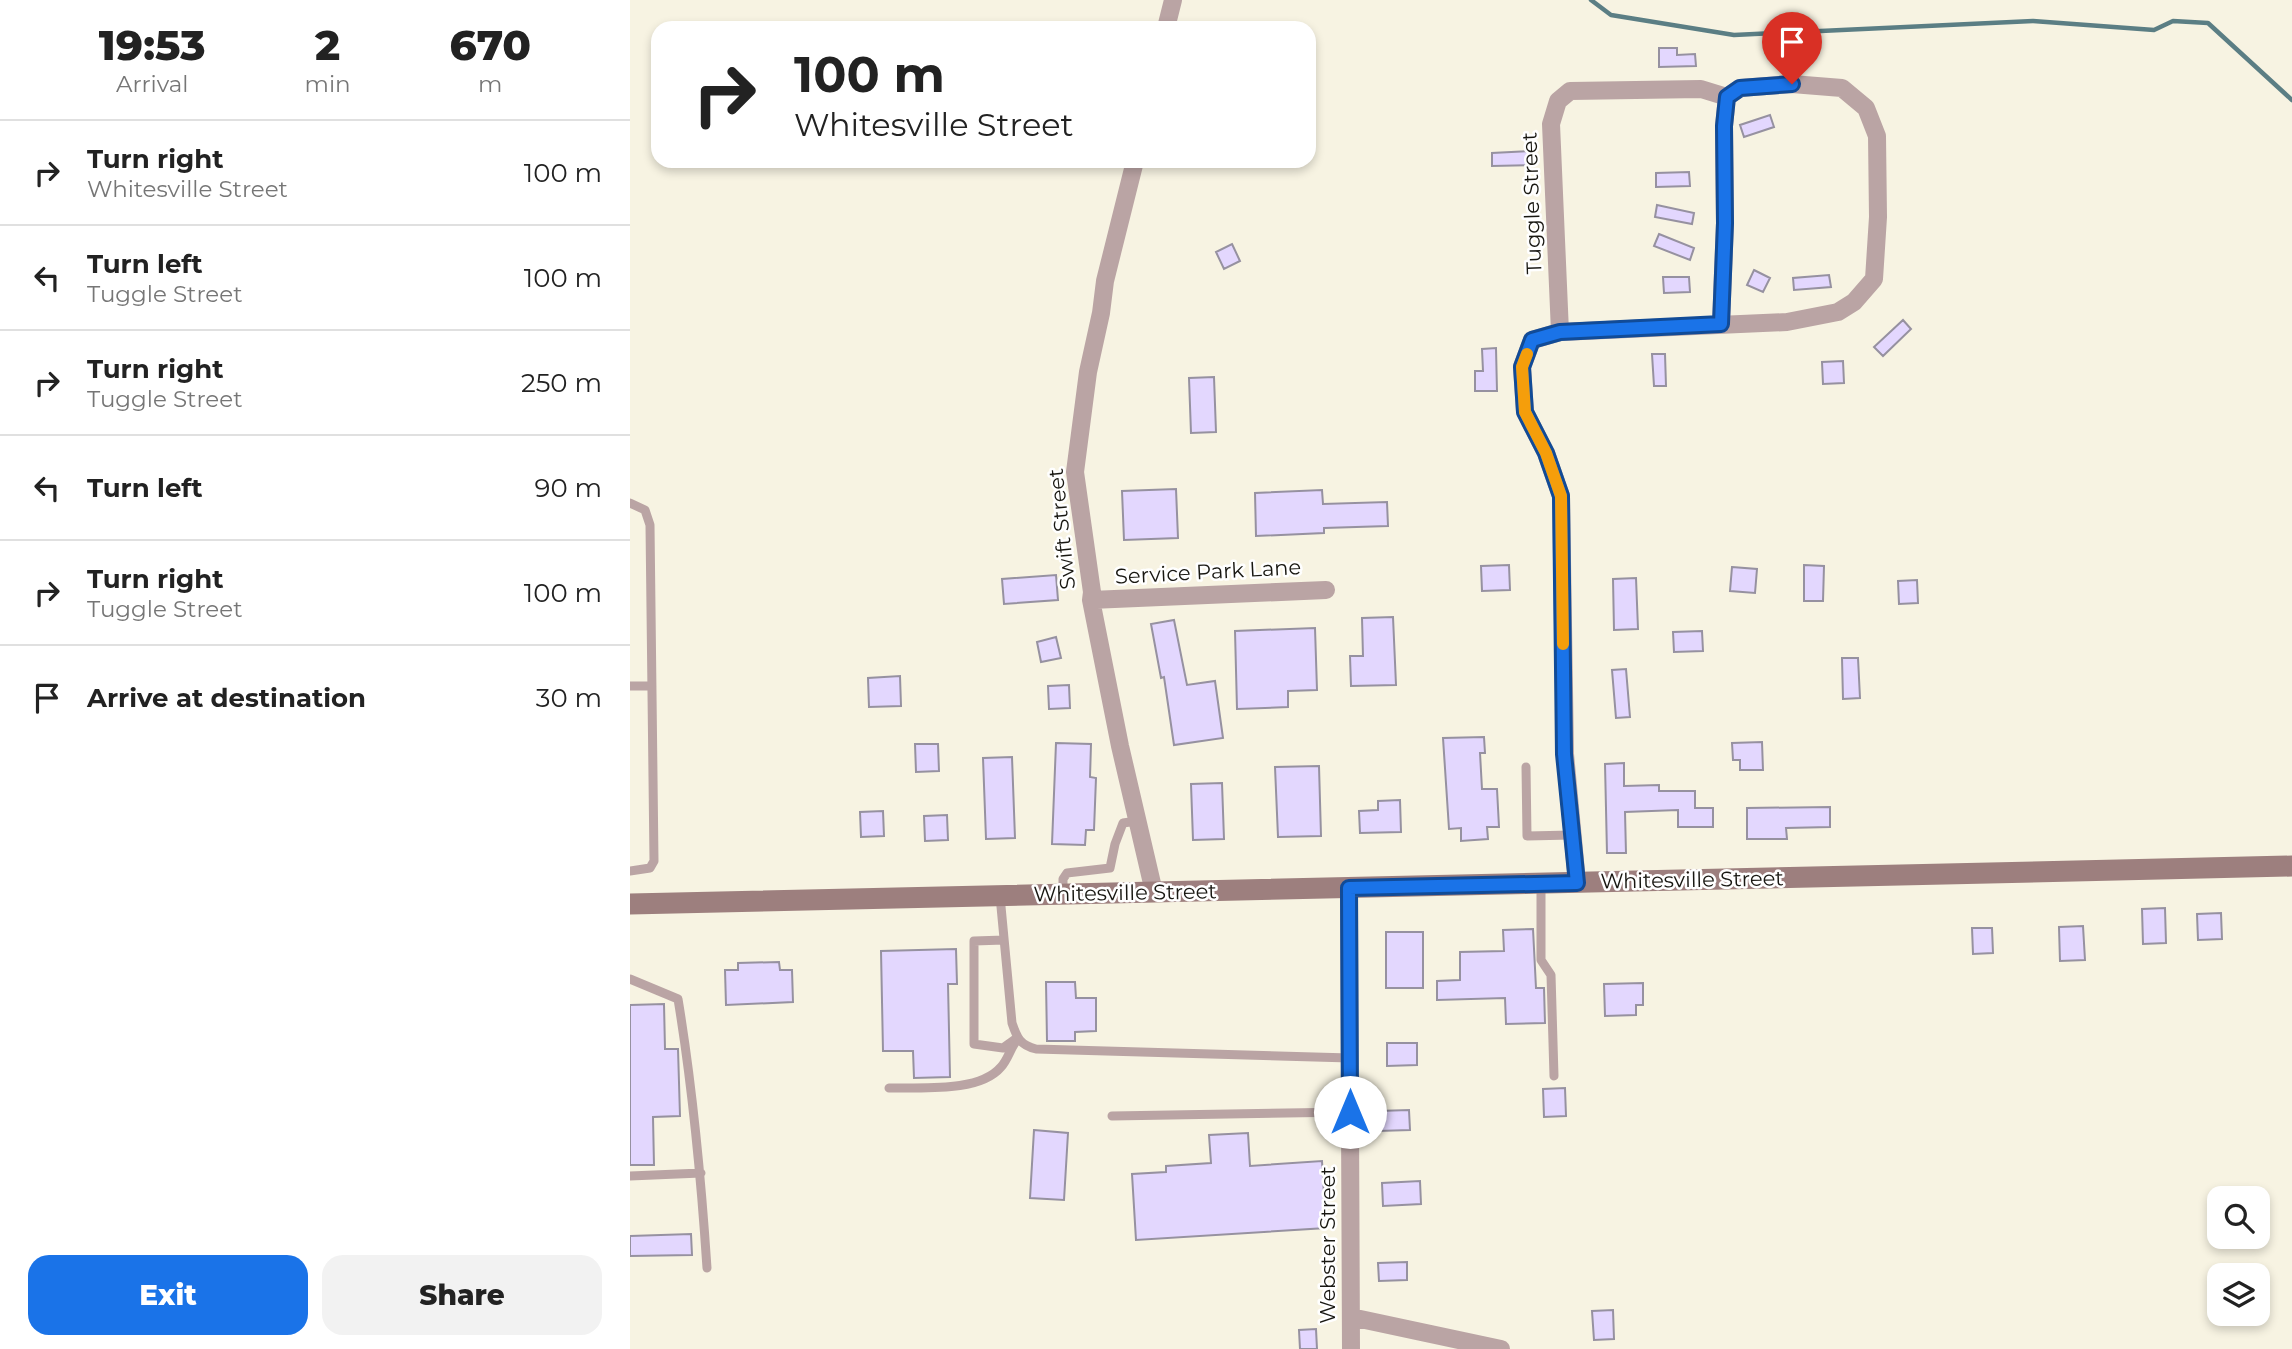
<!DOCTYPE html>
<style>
body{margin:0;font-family:Montserrat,sans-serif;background:#f2f2f2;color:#222;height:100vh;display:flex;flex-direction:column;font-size:26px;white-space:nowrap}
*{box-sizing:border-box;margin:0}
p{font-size:23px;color:#767676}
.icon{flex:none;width:38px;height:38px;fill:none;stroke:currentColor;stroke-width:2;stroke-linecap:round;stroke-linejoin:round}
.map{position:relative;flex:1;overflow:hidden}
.side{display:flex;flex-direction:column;background:#fff;width:630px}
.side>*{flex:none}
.guide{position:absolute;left:21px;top:21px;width:665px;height:147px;border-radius:21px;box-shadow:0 4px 10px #0003;background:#fff;color:#222;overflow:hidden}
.tools{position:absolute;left:1577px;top:1186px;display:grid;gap:14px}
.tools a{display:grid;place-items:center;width:63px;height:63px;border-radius:14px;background:#fff;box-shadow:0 4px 10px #0003;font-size:35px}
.pin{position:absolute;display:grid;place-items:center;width:60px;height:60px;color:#fff;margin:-72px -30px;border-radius:50% 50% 50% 0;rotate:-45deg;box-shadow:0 0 7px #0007}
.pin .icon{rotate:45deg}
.me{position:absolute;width:77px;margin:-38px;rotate:0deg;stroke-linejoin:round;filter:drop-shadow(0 0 5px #0008)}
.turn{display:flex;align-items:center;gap:24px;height:147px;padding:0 28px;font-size:32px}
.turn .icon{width:91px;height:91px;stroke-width:2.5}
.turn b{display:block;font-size:49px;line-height:60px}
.eta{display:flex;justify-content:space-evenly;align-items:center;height:119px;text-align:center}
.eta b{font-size:42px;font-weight:800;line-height:49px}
.button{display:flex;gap:14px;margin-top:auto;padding:14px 28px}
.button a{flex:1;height:80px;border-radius:21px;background:#1a73e8;color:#fff;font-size:28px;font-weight:800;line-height:80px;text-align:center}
.button a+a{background:#f2f2f2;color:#222}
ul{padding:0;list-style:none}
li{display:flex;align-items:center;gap:21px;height:105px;padding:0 28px;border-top:2px solid #e0e0e0}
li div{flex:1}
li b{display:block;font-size:26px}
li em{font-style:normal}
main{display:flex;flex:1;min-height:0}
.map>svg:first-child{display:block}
</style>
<main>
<section class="side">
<div class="eta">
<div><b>19:53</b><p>Arrival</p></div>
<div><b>2</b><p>min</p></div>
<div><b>670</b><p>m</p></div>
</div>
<ul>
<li><svg class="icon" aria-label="right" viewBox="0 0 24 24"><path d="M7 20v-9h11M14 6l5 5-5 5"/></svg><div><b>Turn right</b><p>Whitesville Street</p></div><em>100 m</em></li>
<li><svg class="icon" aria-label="left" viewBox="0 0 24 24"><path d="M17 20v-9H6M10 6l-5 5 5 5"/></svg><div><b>Turn left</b><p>Tuggle Street</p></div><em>100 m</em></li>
<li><svg class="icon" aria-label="right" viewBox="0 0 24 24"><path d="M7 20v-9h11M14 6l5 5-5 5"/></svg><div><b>Turn right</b><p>Tuggle Street</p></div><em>250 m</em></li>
<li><svg class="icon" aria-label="left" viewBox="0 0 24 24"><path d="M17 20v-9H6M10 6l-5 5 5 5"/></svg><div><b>Turn left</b></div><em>90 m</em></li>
<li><svg class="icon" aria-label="right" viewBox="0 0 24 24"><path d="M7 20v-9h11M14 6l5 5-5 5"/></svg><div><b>Turn right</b><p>Tuggle Street</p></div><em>100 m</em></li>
<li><svg class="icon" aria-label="arrive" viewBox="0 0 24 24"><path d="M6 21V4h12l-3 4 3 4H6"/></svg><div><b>Arrive at destination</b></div><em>30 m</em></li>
</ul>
<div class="button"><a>Exit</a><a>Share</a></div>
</section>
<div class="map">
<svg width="1662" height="1349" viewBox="0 0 1662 1349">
<rect width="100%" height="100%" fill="#f7f3e2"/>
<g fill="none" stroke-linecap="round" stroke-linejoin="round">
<path stroke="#5b7e84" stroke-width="4.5" d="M961,0L981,15L1104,35L1403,21L1524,30L1543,21L1578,23L1662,100"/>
</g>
<path fill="#e3d7fe" stroke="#9691a0" stroke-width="2" d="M1029,48H1047V55L1065,54L1066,66L1029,67Z
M1140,115L1144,127L1114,137L1110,125Z
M902,151L903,165L862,166V153Z
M1059,172L1060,186L1026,187V173Z
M1027,205L1064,213L1062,224L1025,217Z
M1029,234L1064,248L1060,260L1024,246Z
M602,244L610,261L594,269L586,252Z
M1124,270L1140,278L1133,292L1117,285Z
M1199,275L1201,287L1164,290L1163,278Z
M1033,277H1059L1060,292L1034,293Z
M1273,320L1281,329L1253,356L1244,347Z
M866,348L867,391H845V371H853L852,349Z
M1022,354H1035L1036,386H1024Z
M1213,361L1214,383L1193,384L1192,362Z
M584,377L586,432L561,433L559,378Z
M546,489L548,538L494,540L492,491Z
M692,490L693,504L757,502L758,526L694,528V533L626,536L625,493Z
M879,565L880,590L852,591L851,566Z
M1174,565L1194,566L1193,601H1174Z
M1102,567L1127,569L1125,593L1100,591Z
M426,575L428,600L374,604L372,579Z
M1006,578L1008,629L984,630L983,579Z
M1287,580L1288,603L1269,604L1268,581Z
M763,617L766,685L721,686L720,656H733L732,618Z
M544,620L557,685L585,681L593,738L544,745L534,677L531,678L521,624Z
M685,628L687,690L658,691V707L607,709L605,631Z
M1072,631L1073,651L1044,652L1043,632Z
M426,637L431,658L411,662L407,642Z
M1212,658H1228L1230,698L1213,699Z
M996,669L1000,717L986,718L982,670Z
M270,676L271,706L239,707L238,678Z
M439,685L440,708L419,709L418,686Z
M854,737L855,753H850L852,789H867L869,827H857L858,839L831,841V828L819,829L813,738Z
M1132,742L1133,770H1110V760H1103L1102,743Z
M426,743L461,744L460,777L466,778L464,830H456L455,845L422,844Z
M285,744H308L309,771L286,772Z
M382,757L385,838L356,839L353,758Z
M994,763V786L1029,785V791H1065V808H1083V827H1048V810L995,812L996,853H977L975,764Z
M689,766L691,836L648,837L645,767Z
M592,783L594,839L563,840L561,784Z
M770,800L771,832L730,833L729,811L748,810V801Z
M1200,807V827L1156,828L1157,839H1117V808Z
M253,811L254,836L231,837L230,812Z
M317,815L318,840L295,841L294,816Z
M1535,908L1536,943L1513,944L1512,909Z
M1591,913L1592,939L1568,940L1567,914Z
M1453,926L1455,960L1430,961L1429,927Z
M1342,928H1362L1363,953L1343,954Z
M903,929L906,988H914L915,1023L876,1024L875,998L807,1000V981L830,980V952L874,951L873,930Z
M756,932H793V988H756Z
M326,949L327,984H318L320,1077L284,1078L283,1051H253L251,951Z
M149,962L150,970H162L163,1002L96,1005L95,970H108V963Z
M416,982H445L446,998H466V1031L445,1032V1041H417Z
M1013,983V1005H1006V1015L975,1016L974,984Z
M34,1004L35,1049H48L50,1116L23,1117L24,1165H0V1005Z
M757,1043H787V1065L757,1066Z
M935,1088L936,1116L914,1117L913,1089Z
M779,1110L780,1130L748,1131V1111Z
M404,1130L438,1133L434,1200L400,1198Z
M618,1133L620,1166L692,1161L696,1228L506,1240L502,1174L536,1172V1166L581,1163L579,1135Z
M790,1181L791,1204L753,1206L752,1183Z
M61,1234L62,1255L0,1256V1236Z
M777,1262V1280L749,1281L748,1263Z
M983,1310L984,1339L964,1340L962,1311Z
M686,1329L687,1349H670L669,1330Z"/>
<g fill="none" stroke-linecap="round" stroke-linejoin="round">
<path stroke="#baa4a4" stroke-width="9" d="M0,503L15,510L20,525L24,861L20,868L0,871
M0,686H22
M896,767L897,836L942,835
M911,883V960L921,975L924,1076
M433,894V879L437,873L480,868L485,844L493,823L507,821
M370,896L382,1023C387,1038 390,1045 406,1049L720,1058
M374,940L344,941V1044L373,1048L387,1038
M0,979L48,999C63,1090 71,1177 77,1268
M259,1088C291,1087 349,1093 371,1067C377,1061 380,1050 385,1043
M482,1116L720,1112
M0,1176L71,1173"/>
<path stroke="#baa4a4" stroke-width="18" d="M536,28L543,0
M505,161L475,281L471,313L458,372L445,472L462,592L461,600L490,746L524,892
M1091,324L1095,223L1094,126L1097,97
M930,332L921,124L928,101L940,91L1071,89L1097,97L1110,88L1162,84L1212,88L1236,108L1247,136L1248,217L1244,279L1224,302L1208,312L1157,322L930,332L902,340L892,367L895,412L916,453L931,496L935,754L947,882
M461,600L696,590
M719,888L721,1349
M721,1317L871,1349"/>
<path stroke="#9d7f7e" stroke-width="21" d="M0,904L1662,866"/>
</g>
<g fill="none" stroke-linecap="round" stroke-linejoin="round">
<defs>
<path id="route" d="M720,1112L719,888L947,883L934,754L931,496L916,453L895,412L892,367L902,340L930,332L1091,324L1095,223L1094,126L1097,97L1110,88L1162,84"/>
</defs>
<use href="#route" stroke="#114b97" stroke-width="18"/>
<use href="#route" stroke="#1a73e8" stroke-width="12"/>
<path stroke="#f59e0b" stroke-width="12" d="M897,354L892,367L895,412L916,453L931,496L933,644"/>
</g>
<g text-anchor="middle" stroke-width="5" stroke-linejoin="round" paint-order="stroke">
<g font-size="21" fill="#181711" stroke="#fff">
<text transform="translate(902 203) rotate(-92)" y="7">Tuggle Street</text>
<text transform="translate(432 529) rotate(-96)" y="7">Swift Street</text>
<text transform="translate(578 572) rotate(-3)" y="7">Service Park Lane</text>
<text transform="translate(1062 880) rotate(-1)" y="7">Whitesville Street</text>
<text transform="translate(495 893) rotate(-1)" y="7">Whitesville Street</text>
<text transform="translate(698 1245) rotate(-90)" y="7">Webster Street</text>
</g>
</g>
</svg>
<div class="tools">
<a><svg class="icon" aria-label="search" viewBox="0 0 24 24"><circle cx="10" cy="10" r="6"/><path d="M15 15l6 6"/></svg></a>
<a><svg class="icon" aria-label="layers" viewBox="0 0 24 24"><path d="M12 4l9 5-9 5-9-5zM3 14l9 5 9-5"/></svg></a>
</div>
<div class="pin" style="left:1162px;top:84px;background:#d93025"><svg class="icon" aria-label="arrive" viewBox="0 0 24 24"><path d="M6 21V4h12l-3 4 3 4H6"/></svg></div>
<svg class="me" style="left:720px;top:1112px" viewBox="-20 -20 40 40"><circle r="19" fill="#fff"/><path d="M0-13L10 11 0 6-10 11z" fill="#1a73e8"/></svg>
<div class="guide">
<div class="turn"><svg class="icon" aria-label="right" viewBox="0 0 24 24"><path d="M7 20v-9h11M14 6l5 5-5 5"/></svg><div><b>100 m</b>Whitesville Street</div></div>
</div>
</div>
</main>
